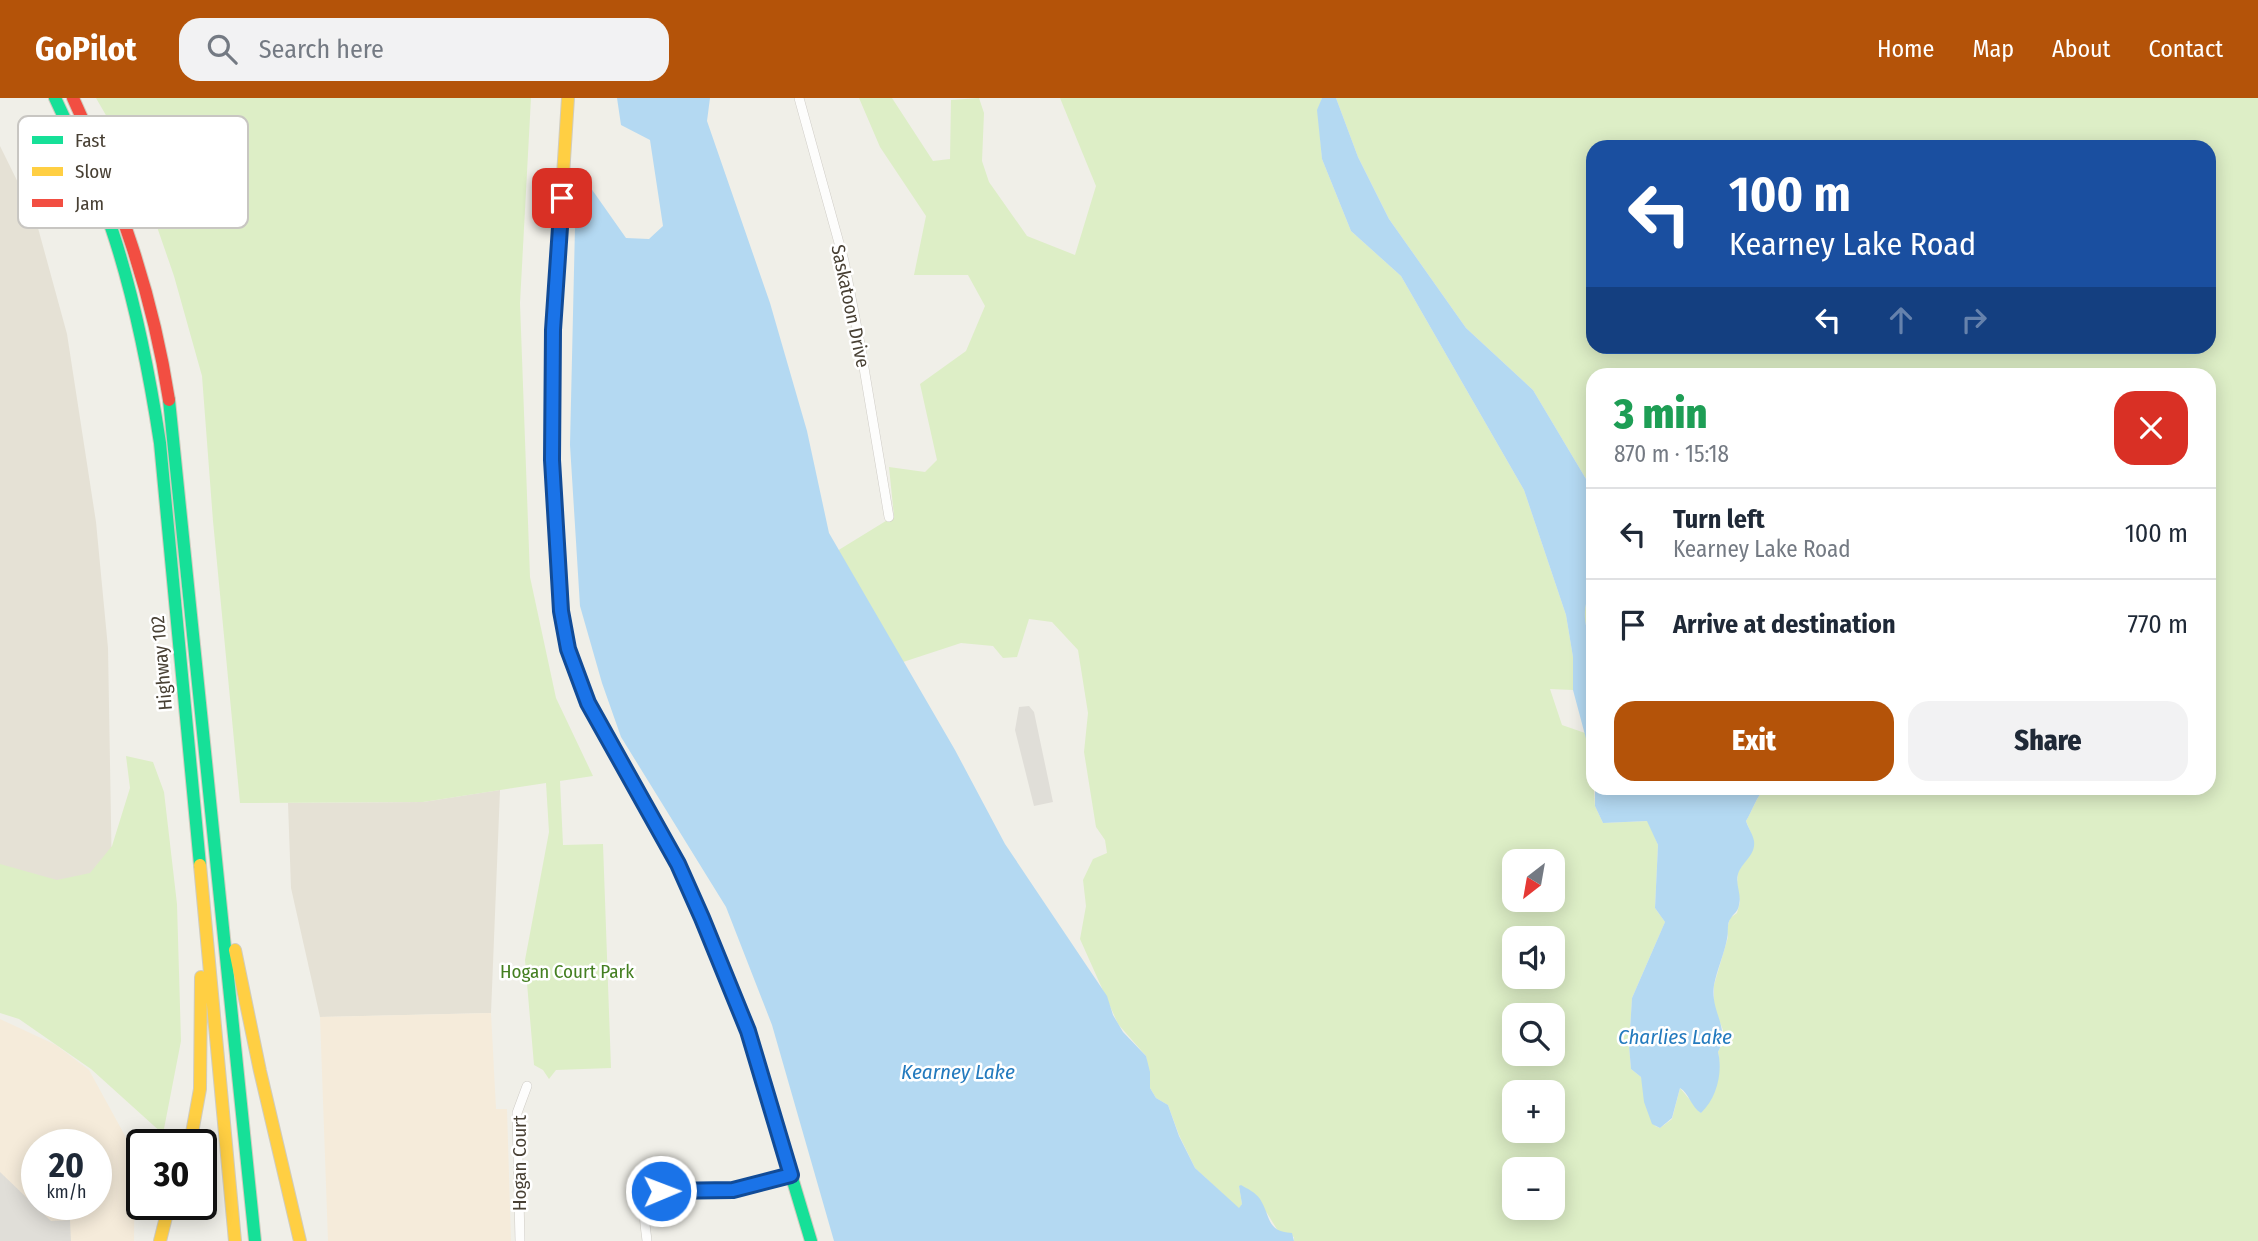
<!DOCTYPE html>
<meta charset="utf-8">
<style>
body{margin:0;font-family:"Fira Sans Condensed",sans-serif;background:#f2f2f3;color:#1f2937;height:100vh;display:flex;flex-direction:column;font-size:26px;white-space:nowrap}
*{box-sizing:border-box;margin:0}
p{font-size:23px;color:#747a83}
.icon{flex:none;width:38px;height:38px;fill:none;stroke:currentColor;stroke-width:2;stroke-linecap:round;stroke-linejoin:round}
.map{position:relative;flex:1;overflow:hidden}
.details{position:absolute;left:1586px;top:270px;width:630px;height:427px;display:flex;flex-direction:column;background:#fff;border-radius:21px;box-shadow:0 4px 18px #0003}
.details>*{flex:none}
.hud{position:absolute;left:1586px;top:42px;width:630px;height:214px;border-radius:21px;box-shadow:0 4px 18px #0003;background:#1a4fa0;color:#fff;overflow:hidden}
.needle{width:46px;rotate:211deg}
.buttons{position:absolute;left:1502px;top:751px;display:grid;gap:14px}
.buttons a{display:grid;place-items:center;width:63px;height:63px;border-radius:14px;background:#fff;box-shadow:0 4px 18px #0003;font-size:35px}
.speed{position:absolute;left:21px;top:1031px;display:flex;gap:14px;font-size:35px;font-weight:700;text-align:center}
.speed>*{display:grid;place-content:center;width:91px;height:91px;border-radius:50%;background:#fff;box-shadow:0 4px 18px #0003;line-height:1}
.speed small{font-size:18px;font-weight:400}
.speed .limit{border:4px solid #111;border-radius:10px;background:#fff;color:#111}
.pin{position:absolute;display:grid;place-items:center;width:60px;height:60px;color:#fff;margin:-30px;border-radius:14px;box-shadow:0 4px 10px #0006}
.me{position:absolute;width:77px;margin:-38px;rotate:89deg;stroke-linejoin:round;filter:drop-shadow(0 0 5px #0008)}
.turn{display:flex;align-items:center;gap:24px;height:147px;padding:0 28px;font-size:32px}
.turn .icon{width:91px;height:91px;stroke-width:2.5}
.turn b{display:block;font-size:49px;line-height:60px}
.lanes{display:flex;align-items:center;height:66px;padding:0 28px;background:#0003;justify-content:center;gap:35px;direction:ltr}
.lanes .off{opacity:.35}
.round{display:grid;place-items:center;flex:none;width:74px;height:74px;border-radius:21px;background:#f2f2f3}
.overview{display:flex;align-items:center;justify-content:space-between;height:119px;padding:0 28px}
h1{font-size:42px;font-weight:800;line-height:52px;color:#1e9e55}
.primary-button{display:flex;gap:14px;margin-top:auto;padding:14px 28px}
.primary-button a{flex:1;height:80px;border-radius:21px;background:#b45309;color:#fff;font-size:28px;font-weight:800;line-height:80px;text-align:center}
.primary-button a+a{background:#f2f2f3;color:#1f2937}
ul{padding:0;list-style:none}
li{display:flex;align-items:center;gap:21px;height:91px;padding:0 28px;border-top:2px solid #e0e1e3}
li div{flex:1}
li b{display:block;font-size:26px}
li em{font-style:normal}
header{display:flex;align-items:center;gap:42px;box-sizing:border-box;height:98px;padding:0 35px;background:#b45309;color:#fff}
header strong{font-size:33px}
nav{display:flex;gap:38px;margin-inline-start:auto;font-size:24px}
.search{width:490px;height:63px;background:#f2f2f3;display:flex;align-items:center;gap:18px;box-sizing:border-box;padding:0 24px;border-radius:21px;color:#747a83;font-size:26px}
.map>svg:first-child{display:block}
</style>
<header>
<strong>GoPilot</strong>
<div class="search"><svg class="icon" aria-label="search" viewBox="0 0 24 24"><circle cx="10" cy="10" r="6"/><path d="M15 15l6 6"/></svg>Search here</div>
<nav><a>Home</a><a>Map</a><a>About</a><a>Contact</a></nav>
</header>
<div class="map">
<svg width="2258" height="1143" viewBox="0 0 2258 1143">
<rect width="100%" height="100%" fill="#f0efe8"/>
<path fill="#e5e1d5" d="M0,48L35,119L67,236L96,424L108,550L112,781L0,783Z
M500,692L491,915L320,919L291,790L288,705L423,704Z"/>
<path fill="#f5ebda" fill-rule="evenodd" d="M491,915L496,1011H507L511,1143H328L320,919Z
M0,921L56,947L89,972L135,1056L134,1143H0ZM37,1046H96V1106H37Z"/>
<path fill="#ddeec6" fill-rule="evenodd" d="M96,0H531L520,205L530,479L556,600L593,678L560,683L563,747L603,746L611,970L556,972L549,981L543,972L534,967L525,862L549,734L546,685L423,704L240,705L213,423L202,278L174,178L137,71Z
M859,0H892L933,63L950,61L951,2L979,0L984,15L982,63L989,84L1027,138L1075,157L1096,88L1060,0H1322L1318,12L1322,61L1351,133L1401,178L1524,392L1566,517L1573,559V592L1550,591L1562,627L1585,635L1592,663L1595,708L1603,725L1648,723L1658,747L1655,810L1665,824L1632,900L1629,948L1631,971L1641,979L1655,1028L1660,1030L1672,1021L1680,990L1701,1015C1713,994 1723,978 1718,954L1723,944V932L1714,909V887L1728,839L1727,831L1730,820L1737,815L1740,804L1737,787L1738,774L1742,768L1751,735L1746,723C1753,712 1756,698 1766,690H2208V276H1592V391L1533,292L1466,230L1389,121L1358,59L1336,0H2258V1143H1294V1139L1278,1133L1267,1115L1239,1088L1242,1106L1239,1111L1195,1070L1179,1037L1168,1007L1156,1000L1150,990L1146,958L1118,926L1080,841L1086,808L1083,782L1093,761L1107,755L1105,742L1096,729L1084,654L1088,615L1078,552L1052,524L1029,521L1017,559L1003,560L993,548L961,545L897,566L837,453L894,418L889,369L925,374L937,362L920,286L966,253L985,208L968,177H914L926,118L880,49ZM1592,49H2208V248H1592ZM1514,763H1552V802H1514ZM1514,840H1552V878H1514ZM1514,917H1552V956H1514ZM1514,994H1552V1032H1514ZM1514,1071H1552V1110H1514Z
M1592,491V541C1582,527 1583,505 1592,491Z
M126,658L153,664L164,694L177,806L181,943L163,1036L91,971L19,921L0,915V766L57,782L90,775L112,748L130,690Z"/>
<path fill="#e0ded8" d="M1029,608L1034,614L1053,704L1034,708L1015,632L1019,609Z
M0,1074L51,1123L70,1122L71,1143H0Z"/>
<path fill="#b4d9f2" d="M617,0H710L707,23L770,205L807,333L829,435L955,652L1005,746L1107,898L1113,917L1123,934L1146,958L1150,974V990L1156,1000L1168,1007L1179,1038L1195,1070L1239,1110L1242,1106L1239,1088L1241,1087C1248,1091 1255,1094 1260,1101C1271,1118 1266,1134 1292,1135L1294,1143H834L772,927L726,809L621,639L602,585L580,508L570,347L576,85L581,76L626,140L649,141L663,128L650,42L621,27Z
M1322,0H1336L1358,59L1389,121L1466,230L1533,292L1592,391V491C1583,505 1582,527 1592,541V663L1573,592V559L1566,517L1524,392L1401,178L1351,133L1322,61L1317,12Z
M1595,690H1766C1756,698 1753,712 1746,723C1748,730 1753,736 1754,743C1756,757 1742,764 1738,776C1735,787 1742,796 1739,807C1738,814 1734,815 1731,820C1726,826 1729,834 1727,841C1724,856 1717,872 1714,887C1710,915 1731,929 1718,954C1723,974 1717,1000 1701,1015C1691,1009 1689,995 1680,990L1672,1020L1660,1030L1652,1026L1644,1004L1641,979L1631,971L1629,948L1632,900L1665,824L1655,810L1658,747L1647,723L1603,725L1595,708Z"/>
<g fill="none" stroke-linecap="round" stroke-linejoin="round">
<defs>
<path id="street" d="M799,0L844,163L860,246L889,419
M520,1143L517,1015L527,988
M647,1143C646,1131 641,1110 648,1100C655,1089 678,1093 690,1093C727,1093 755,1087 791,1078"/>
<path id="fast" d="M55,0C75,43 97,87 112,132C135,201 149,273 160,345L200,767
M169,302L255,1143
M558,440L564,532L580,588L678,766L748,933L811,1143"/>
<path id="slow" d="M558,440L552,362L553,232L568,0
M200,767L235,1143
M235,852L260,973L300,1143
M190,1046L200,991L201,879
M160,1143L166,1119L174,1106"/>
<path id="jam" d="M73,0C119,101 152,192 169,302"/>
</defs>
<use href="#street" stroke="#cfccc6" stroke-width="10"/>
<use href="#fast" stroke="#d0ccbe" stroke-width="14"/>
<use href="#slow" stroke="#d0ccbe" stroke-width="14"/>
<use href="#jam" stroke="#d0ccbe" stroke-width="14"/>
<use href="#street" stroke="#fdfdfc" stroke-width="9"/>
<use href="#fast" stroke="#16e098" stroke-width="12"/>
<use href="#slow" stroke="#ffcf43" stroke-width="12"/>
<use href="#jam" stroke="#f24e42" stroke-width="12"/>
</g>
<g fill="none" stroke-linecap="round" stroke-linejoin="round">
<defs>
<path id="route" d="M562,100L553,232L552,362L561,513L568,551L588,605L678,766L702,820L748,933L791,1077L733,1092L661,1093"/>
</defs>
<use href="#route" stroke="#114b97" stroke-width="18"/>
<use href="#route" stroke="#1a73e8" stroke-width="12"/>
</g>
<g text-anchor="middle" stroke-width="5" stroke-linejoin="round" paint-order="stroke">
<g font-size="19" fill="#484034" stroke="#fff">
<text transform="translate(851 208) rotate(78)" y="7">Saskatoon Drive</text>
<text transform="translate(161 565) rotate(-95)" y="7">Highway 102</text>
<text transform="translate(519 1065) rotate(-90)" y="7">Hogan Court</text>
</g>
<g font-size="19" fill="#447f21" stroke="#fff">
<text x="567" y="880">Hogan Court Park</text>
</g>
<g font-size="21" font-style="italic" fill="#237abe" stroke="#fff">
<text x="1675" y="946">Charlies Lake</text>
<text x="958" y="981">Kearney Lake</text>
</g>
</g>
<rect x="18" y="18" width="230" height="112" rx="10" fill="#fff" stroke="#c8c6c2" stroke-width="2"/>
<rect x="32" y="38" width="31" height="8" fill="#16e098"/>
<rect x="32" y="69" width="31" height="9" fill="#ffcf43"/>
<rect x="32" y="101" width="31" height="8" fill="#f24e42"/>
<g font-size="19" fill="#484034">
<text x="75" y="49">Fast</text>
<text x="75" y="80">Slow</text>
<text x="75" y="112">Jam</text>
</g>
</svg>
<div class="buttons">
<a><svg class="needle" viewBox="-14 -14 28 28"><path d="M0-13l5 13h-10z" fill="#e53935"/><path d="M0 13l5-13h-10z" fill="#747a83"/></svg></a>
<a><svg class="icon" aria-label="sound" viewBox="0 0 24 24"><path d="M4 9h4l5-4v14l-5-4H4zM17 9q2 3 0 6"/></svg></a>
<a><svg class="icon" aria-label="search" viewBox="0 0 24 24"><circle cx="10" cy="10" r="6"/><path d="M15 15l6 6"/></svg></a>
<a>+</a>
<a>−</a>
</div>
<div class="speed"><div>20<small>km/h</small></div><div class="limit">30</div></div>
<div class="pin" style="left:562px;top:100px;background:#d93025"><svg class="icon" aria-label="arrive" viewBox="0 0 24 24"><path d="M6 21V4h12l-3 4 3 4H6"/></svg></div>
<svg class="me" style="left:661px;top:1093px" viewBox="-20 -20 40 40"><circle r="17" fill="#1a73e8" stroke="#fff" stroke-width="3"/><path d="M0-11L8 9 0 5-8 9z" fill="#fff"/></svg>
<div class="hud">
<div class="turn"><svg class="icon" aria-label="left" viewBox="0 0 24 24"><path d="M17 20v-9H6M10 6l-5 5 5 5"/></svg><div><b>100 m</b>Kearney Lake Road</div></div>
<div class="lanes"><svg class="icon" aria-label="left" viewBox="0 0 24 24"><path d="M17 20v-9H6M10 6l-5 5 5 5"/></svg><svg class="icon off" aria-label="ahead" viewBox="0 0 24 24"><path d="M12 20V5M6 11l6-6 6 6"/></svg><svg class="icon off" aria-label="right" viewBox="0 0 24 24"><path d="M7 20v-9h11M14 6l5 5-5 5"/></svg></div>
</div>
<section class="details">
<div class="overview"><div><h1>3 min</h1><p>870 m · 15:18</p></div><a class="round" style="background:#d93025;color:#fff"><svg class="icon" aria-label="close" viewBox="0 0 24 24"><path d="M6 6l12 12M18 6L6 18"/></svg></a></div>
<ul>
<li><svg class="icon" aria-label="left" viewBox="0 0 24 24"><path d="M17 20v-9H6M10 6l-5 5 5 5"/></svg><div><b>Turn left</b><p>Kearney Lake Road</p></div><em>100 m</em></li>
<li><svg class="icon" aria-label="arrive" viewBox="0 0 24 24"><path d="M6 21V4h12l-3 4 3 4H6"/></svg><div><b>Arrive at destination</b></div><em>770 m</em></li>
</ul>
<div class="primary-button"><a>Exit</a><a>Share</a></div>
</section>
</div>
